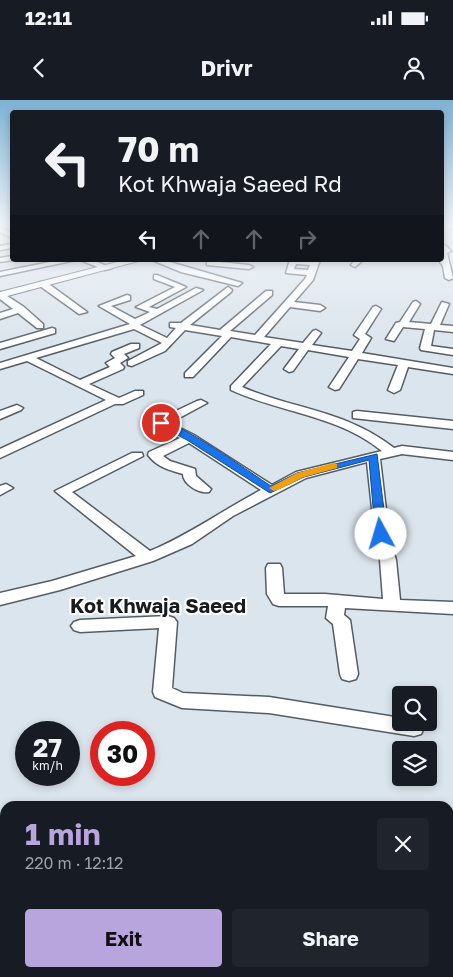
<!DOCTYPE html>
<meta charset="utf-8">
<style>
body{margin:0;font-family:"Golos Text",sans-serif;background:#20242c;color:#f1f3f6;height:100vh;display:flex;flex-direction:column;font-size:19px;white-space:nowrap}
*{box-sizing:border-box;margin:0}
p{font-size:16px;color:#9ea1a6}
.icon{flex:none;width:28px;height:28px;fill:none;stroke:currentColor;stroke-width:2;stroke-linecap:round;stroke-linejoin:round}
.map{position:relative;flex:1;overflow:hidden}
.side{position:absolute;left:0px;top:701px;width:454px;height:176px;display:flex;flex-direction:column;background:#171b24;border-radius:15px 15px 0 0;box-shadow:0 2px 8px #0003}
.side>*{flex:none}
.guide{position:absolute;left:10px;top:10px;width:434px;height:152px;border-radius:5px;box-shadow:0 2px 8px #0003;background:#171b24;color:#f1f3f6;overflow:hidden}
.controls{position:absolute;left:392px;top:586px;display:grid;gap:10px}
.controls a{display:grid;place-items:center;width:45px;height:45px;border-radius:5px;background:#171b24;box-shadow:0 2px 8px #0003;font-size:25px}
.speed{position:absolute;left:15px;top:621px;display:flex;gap:10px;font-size:25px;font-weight:700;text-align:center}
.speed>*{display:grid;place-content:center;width:65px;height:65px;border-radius:50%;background:#171b24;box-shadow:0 2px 8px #0003;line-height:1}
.speed small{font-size:12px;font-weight:400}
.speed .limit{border:8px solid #d22;background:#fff;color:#111}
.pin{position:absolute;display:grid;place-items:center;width:42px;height:42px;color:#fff;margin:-21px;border:2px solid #fff;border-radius:50%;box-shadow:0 1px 5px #0007}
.me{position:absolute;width:55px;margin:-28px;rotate:354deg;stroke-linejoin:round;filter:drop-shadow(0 0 4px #0008)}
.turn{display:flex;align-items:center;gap:18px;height:105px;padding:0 25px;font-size:22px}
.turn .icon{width:65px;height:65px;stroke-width:2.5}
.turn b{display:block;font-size:35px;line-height:42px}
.lanes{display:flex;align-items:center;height:48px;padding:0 25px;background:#0003;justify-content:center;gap:25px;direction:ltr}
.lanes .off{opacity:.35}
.round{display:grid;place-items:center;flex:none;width:52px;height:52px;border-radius:5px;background:#20242c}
.head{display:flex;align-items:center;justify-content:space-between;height:85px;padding:0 25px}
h1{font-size:30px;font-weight:700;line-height:38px;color:#b8a5dd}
.cta{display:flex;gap:10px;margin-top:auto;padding:10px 25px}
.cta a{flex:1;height:58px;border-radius:5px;background:#b8a5dd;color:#111;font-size:20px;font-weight:700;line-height:58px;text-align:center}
.cta a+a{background:#20242c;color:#f1f3f6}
.status{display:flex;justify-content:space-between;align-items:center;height:35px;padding:0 25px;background:#171b24;direction:ltr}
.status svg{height:14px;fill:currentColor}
header{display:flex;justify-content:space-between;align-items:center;height:65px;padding:0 25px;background:#171b24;font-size:22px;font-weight:700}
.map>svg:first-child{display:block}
</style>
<div class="status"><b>12:11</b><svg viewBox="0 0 49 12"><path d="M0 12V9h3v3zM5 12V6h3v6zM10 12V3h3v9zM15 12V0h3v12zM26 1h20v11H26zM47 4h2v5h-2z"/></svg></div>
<header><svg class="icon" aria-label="back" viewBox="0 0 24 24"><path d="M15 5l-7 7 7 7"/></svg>Drivr<svg class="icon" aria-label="person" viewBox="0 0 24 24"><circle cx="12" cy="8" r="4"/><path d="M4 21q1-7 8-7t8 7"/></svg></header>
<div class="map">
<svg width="453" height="877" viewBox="0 0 453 877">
<rect width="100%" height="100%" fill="#dbe5ed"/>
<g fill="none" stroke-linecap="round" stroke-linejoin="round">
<defs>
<path id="minor" d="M449,125H453V129L451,128Z
M0,127L12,133V138L0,132Z
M12,144V148L0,150V146Z
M445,145L451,151L447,153L453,178L449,180L445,178L443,166L440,162L441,147Z
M12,156L13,160L0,162V158Z
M60,160H76L0,176V172Z
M80,160H92L112,168L105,170Z
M152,160H163L242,183L238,186L181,172Z
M290,160H320L313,180L294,202L320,205L325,208L320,211L290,207L264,237L303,243L313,231L316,230L321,233L312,245L352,251L360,239L354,235L373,207L376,206L381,209L365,234L371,238L362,253L453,268V274L408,267L400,290L394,293L388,290L398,265L358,259L339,289L335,290L329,287L349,257L308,250L293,271L289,272L284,269L299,249L281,246L242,287C295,310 345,310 394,348L402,346L453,352V360L402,354L380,359L387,418L385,424L396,460L400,500L453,502V514L345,508L344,515L350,520L358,574L356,579L349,581L342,579L340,574L333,524L326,518L328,506H279L273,504L267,494L266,468L268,464H280L282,468L284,494H325L383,499L380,460L371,424L373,418L367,362L306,378L233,416L192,444L153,461L60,490L0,505V493L52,481L136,456L55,391L132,353H142L143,356L72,392L150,451C189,435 223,410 261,390L189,343L163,356L170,361L195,369L196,376L211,389L209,392C199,394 183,384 183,374C169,370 157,367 148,355L149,352L180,338L157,326L155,323L157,320L197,301L201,300L207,303L170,323L194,335L272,385L296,372L382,351C338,315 281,313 231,290V286L271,244L231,237L193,277H185V273L222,236L185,230L165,251L132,266L128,265V261L162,243L134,229L36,258L80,280L110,267L106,263L115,258L111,254L112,252L131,244H139V248L124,254L128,258L120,263L124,267L123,269L89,284L119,298L135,291H143V295L123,304H115L0,358V349L106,300L27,261L0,269V263L130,224L99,206L127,195L130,196V200L111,206L135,219L150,212L136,207L175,187L154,179V175H157L186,187L149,207L157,209L196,188L203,190L140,225L167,238L176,228L170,227V223H181L228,187L232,190L231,192L190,225L220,230L266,191H272V195L230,231L255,235L305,179L307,175L286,173ZM296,164L310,165L308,170L294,169Z
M355,160H363L355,167L351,165Z
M210,161L249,165L253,167L249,169L207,165V161Z
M40,182H46L87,212L79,214L40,186Z
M1,192L24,207L43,224V228H37L18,213L0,219V213L13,209L0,199Z
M416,201L420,204L409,222L431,224L442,202L449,204L440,225L453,226V232L434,230L431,246L453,249V255L421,250L420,248L425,229L403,227L394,241L386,239L396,223L400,222L413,202Z
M52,228L55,229V233L0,249V243Z
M17,305L23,308L21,310L0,319V311Z
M357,311L453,321V329L353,318V312Z
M6,384L13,388L0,395V386Z
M168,516L174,518L177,522L172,588L183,593L269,597L401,618V622H421L424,628L421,634L414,636L269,613L182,608L155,597L153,592L159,528L80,532L74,530L71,526L74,522L80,520Z
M453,783V807L449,808V784Z
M247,872H281L279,877H245Z
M369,872H395L397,877H371Z"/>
<path id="major" d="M125,160H142L0,198V192Z
M0,813L5,815V850L0,848Z
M24,872H59L60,877H26Z"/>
</defs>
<use href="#minor" stroke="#555d64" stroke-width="3"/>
<use href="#major" stroke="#555d64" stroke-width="2"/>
<use href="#minor" fill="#fff" fill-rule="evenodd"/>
<use href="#major" fill="#fff" fill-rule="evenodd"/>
</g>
<linearGradient id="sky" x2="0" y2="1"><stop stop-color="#7eb1d4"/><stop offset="0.51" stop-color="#eff3f7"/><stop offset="1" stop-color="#eff3f7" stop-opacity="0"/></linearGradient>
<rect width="453" height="247" fill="url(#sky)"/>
<path fill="#1a73e8" stroke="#114b97" d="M158,321C175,318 252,374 271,386L297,373L377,354L385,418L383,424L387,434L381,438L377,437L372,424L374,418L369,360L304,377L270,393L187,340L158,325Z"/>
<path fill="#f59e0b" d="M333,363L337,364V368L304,377L278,390L274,391L269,388L297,373Z"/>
<g text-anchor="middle" stroke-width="4" stroke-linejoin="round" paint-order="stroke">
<g font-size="20" font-weight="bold" fill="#191c1f" stroke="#fff">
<text x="158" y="513">Kot Khwaja Saeed</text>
</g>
</g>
</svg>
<div class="controls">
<a><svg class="icon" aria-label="search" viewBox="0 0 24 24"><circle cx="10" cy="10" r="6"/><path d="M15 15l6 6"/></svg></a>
<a><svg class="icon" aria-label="layers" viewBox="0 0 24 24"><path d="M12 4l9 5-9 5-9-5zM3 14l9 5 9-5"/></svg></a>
</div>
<div class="speed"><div>27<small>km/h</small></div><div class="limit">30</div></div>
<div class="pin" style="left:161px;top:323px;background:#d93025"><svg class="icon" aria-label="arrive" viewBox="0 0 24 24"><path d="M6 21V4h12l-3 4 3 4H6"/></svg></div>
<svg class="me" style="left:381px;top:434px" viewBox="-20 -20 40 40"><circle r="19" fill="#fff"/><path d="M0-13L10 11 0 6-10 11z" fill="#1a73e8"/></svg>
<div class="guide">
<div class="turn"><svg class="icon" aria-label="left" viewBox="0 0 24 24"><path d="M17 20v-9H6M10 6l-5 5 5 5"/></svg><div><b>70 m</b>Kot Khwaja Saeed Rd</div></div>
<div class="lanes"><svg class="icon" aria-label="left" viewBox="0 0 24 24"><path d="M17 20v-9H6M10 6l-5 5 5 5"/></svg><svg class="icon off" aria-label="ahead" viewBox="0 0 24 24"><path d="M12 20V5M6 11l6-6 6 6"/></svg><svg class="icon off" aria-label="ahead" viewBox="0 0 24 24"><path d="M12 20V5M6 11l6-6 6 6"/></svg><svg class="icon off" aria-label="right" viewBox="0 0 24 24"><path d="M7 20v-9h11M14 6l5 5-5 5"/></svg></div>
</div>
<section class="side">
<div class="head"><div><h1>1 min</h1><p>220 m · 12:12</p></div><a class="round"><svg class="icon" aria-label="close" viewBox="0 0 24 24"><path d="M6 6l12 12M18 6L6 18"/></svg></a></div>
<div class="cta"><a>Exit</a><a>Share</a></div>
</section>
</div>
